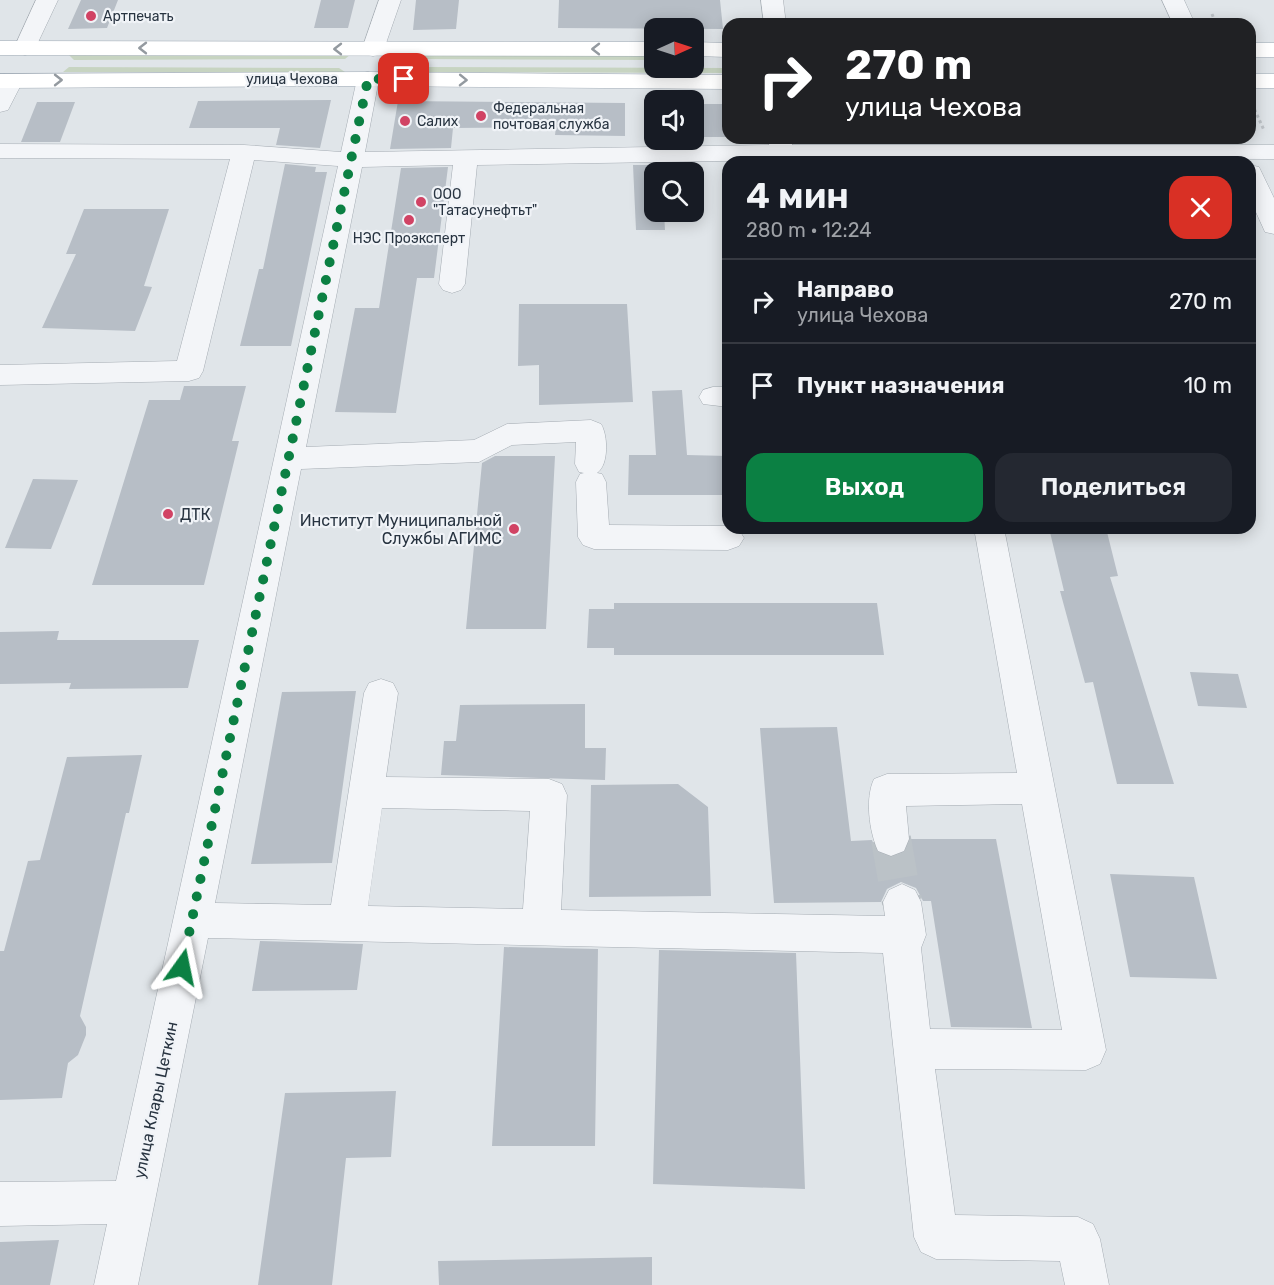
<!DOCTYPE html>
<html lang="ru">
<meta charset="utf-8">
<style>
body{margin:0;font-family:Rubik,sans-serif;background:#242831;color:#f1f3f6;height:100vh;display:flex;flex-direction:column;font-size:22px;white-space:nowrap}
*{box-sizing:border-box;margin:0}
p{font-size:20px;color:#9ea1a6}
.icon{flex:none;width:33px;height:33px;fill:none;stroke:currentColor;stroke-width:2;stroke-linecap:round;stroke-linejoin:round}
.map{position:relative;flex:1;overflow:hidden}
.sheet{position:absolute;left:722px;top:156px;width:534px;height:378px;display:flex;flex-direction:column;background:#171b24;border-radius:18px;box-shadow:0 3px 15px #0003}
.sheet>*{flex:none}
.top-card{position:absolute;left:722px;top:18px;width:534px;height:126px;border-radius:18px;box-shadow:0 3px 15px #0003;background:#202124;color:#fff;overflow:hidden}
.needle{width:39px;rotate:87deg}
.tools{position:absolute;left:644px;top:18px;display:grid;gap:12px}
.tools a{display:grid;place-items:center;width:60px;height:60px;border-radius:12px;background:#171b24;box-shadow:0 3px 15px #0003;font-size:30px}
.pin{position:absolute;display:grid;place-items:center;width:51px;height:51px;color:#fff;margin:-26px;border-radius:12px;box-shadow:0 3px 9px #0006}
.me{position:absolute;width:66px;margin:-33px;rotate:12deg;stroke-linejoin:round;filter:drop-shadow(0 0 4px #0008)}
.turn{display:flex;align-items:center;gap:21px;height:126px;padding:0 24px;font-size:27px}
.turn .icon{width:78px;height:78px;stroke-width:2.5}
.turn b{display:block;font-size:42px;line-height:51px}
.round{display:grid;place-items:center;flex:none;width:63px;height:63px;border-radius:18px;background:#242831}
.headline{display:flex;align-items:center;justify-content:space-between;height:102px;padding:0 24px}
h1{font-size:36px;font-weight:600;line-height:45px}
.button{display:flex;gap:12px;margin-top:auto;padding:12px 24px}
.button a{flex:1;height:69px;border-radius:18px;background:#0b8043;color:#fff;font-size:24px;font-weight:600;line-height:69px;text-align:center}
.button a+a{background:#242831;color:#f1f3f6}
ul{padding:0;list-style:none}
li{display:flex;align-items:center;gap:18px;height:84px;padding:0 24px;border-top:2px solid #363941}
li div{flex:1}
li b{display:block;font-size:22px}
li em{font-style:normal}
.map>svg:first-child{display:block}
</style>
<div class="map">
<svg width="1274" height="1285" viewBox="0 0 1274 1285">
<rect width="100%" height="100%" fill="#e0e5e9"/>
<path fill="#c7d4c1" d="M68,54H351L345,59L74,60Z
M416,54L654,55V60L419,59Z
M69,67L339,68L345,72H63Z
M423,67L727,68L728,73L415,72Z"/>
<path fill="#b7bec6" d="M81,0H118L107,28L68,29Z
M321,0H355L348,28H314Z
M416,0H459L456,29L413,30Z
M559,0H720L723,29L558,28Z
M331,100L320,148L276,145L280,128H189L198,101Z
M398,101L625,103V136L555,135L556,127L453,128L451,148L390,149Z
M37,102H75L60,142H21Z
M693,104H725L726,137H693Z
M285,164L316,167L315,172H327L291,346H240L259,269H263Z
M633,165H660L661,172H654V212H664L665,230H636Z
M448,167L434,278H417L396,413L335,412L355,308H379L401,168Z
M84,209H169L144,286L152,287L135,331L42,328L76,254H66Z
M519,304H627L633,402L539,405V365L518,366Z
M184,386H246L232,441H239L204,585H92L149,400H180Z
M682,390L687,455L728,456V495H628L629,455H656L652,391Z
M495,456H555L546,629H466L482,463Z
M33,479L78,480L51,549L5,548Z
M1049,528H1106L1118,576L1110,577L1174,784H1117L1093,682L1085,683L1060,591H1064Z
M614,603H877L884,655H614V648H587L589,609H614Z
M59,631L57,640H199L188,688L69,689L71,683L0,684V632Z
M1190,672L1238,674L1247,708L1198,706Z
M356,691L332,863L251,864L282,692Z
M585,704V748H606L605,780L441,775L444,741H456L460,705Z
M837,727L851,841L872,840L877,853L892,858L905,853L911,839H996L1032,1028L951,1027L931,901H923L916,888L901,882L887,889L881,902L774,903L760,728Z
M142,755L129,813H126L80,1016L86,1027V1035L78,1055L68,1063L62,1098L0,1100V951H4L28,861L40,860L67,757Z
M678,784L708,807L711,896L589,897L591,785Z
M1110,874L1194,877L1217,979L1130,977Z
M260,941L363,944L357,990L252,991Z
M504,947L598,949L595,1146H492Z
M659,950L796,953L805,1189L653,1184Z
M396,1091L391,1157L346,1158L332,1285H258L285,1093Z
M59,1240L50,1285H0V1242Z
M652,1257V1285H439L438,1261Z"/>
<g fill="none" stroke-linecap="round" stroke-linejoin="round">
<path stroke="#bbc2c7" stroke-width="40" stroke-dasharray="40 20" stroke-linecap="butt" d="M891,839L902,902"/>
<defs>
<path id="minor" d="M36,0H58L33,53L25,55L17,53L14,48Z
M379,0H401L384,49L381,54L373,56L365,54L362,49Z
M761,0H783L786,24H764Z
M1162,0H1184L1195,24H1173Z
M368,72L376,74L379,79L365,152L769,145L768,138H792V145H1274V159L932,158L933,162H909L908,158L477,165L465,284L461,290L452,293L443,290L439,284L453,165L362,167L306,447L474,440L507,424L591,420L601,424C608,435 609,465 597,473L602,474L606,482L609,525L728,526V528L739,530L744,538L739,546L728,550L594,549L583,545L578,537L576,482L580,474L584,473L579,472L575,464L576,442L512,445L479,462L301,469L215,903L331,905L364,693L369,683L381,679L393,683L398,693L386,777L549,779L562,784L567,795L561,910L885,916L883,902L889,890L902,884L915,890L921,902L926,935L921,948L930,1029L1062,1030L1022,804L906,806L909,839L904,851L891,856L878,851C869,831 865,798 874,779L887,774L1017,773L974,528H1004L1106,1050L1100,1064L1086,1070L935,1069L955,1215L1078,1217L1093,1224L1100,1239L1109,1285H1065L1060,1261L936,1259L921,1252L914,1237L883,953L208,938L138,1285H94L107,1224L0,1226V1182L116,1181L338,166L254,160L203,371L199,378L189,381L0,385V365L177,361L230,159L0,158V144L244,145L341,152L357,79L360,74ZM382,808L530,811L523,909L368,906Z
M12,74L20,76L23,81L8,110L0,112V82L4,76Z
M1250,165L1259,167L1274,198V234L1265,232L1250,199Z
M713,387H728V407L703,404L699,397L703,390Z"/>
<path id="major" d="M0,41L654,42V56L0,55Z
M693,42L728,43V57L693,56Z
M1250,43H1274V57H1250Z
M368,72L728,75V89L368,86L0,88V74Z
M1250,74H1274V88H1250Z"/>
</defs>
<use href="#minor" stroke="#a5acb3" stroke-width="1"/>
<use href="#major" stroke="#9faab5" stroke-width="1"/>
<path stroke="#bec3c8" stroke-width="3" stroke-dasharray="3 3" stroke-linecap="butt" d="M1212,14L1216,24
M1252,104L1264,130"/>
<use href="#minor" fill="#f3f5f8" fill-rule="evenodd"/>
<use href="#major" fill="#fff" fill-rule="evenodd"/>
</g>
<defs><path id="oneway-chevron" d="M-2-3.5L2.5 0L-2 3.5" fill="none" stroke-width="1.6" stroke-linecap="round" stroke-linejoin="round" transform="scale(1.5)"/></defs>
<g stroke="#949aa0">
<use href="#oneway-chevron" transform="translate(143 48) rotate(-180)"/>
<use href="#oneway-chevron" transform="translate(338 49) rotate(-180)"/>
<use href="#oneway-chevron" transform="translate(596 49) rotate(-180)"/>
<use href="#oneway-chevron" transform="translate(58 80)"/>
<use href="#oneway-chevron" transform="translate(463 80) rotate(1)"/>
</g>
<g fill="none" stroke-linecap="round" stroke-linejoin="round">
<path stroke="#0b8043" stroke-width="10" stroke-dasharray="0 18" d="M182,967L368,79H404"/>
</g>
<g fill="#d14364" stroke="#f0f3f7" stroke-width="2">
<circle cx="91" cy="16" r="6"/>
<circle cx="481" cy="116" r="6"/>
<circle cx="405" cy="121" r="6"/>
<circle cx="421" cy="202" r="6"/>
<circle cx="409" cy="220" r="6"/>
<circle cx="168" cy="514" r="6"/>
<circle cx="514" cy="529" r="6"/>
</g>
<g text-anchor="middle" stroke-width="4.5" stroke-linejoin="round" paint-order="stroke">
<g font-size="14" fill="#283441" stroke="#f0f3f7" text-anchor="start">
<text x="103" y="21">Артпечать</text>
<text x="493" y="113">Федеральная<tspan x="493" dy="16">почтовая служба</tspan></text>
<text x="417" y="126">Салих</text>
<text x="433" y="199">ООО<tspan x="433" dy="16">"Татасунефтьт"</tspan></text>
<text x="409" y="243" text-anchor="middle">НЭС Проэксперт</text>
</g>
<g font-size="14" fill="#283441" stroke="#f0f3f7">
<text x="292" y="84">улица Чехова</text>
</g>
<g font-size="16" fill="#283441" stroke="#f0f3f7" text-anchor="start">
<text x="180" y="520">ДТК</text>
<text x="502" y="526" text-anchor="end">Институт Муниципальной<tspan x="502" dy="18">Службы АГИМС</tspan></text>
</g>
<g font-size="16" fill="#283441" stroke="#f0f3f7">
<text transform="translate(155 1100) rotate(-78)" y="6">улица Клары Цеткин</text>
</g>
</g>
</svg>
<div class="tools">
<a><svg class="needle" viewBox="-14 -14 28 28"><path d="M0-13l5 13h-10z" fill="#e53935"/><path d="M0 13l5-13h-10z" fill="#9ea1a6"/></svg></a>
<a><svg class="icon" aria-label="sound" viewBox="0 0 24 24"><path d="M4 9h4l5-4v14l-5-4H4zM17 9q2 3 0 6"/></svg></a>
<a><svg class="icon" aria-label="search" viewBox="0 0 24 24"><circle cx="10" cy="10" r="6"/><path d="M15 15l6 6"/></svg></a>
</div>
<div class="pin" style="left:404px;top:79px;background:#d93025"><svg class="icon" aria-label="arrive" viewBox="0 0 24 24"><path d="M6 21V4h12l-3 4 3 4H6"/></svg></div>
<svg class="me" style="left:182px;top:967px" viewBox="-20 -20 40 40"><path d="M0-17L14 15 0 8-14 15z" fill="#0b8043" stroke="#fff" stroke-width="4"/></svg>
<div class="top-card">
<div class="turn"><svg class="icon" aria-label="right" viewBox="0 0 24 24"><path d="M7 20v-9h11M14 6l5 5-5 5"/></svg><div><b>270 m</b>улица Чехова</div></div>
</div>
<section class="sheet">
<div class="headline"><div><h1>4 мин</h1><p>280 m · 12:24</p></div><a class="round" style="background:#d93025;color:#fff"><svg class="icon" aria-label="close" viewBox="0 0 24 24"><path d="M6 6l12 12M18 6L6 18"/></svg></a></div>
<ul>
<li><svg class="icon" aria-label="right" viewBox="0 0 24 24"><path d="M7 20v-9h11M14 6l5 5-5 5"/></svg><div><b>Направо</b><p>улица Чехова</p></div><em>270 m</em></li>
<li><svg class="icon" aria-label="arrive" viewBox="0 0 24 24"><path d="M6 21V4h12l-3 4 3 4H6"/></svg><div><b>Пункт назначения</b></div><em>10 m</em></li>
</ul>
<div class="button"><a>Выход</a><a>Поделиться</a></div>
</section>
</div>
